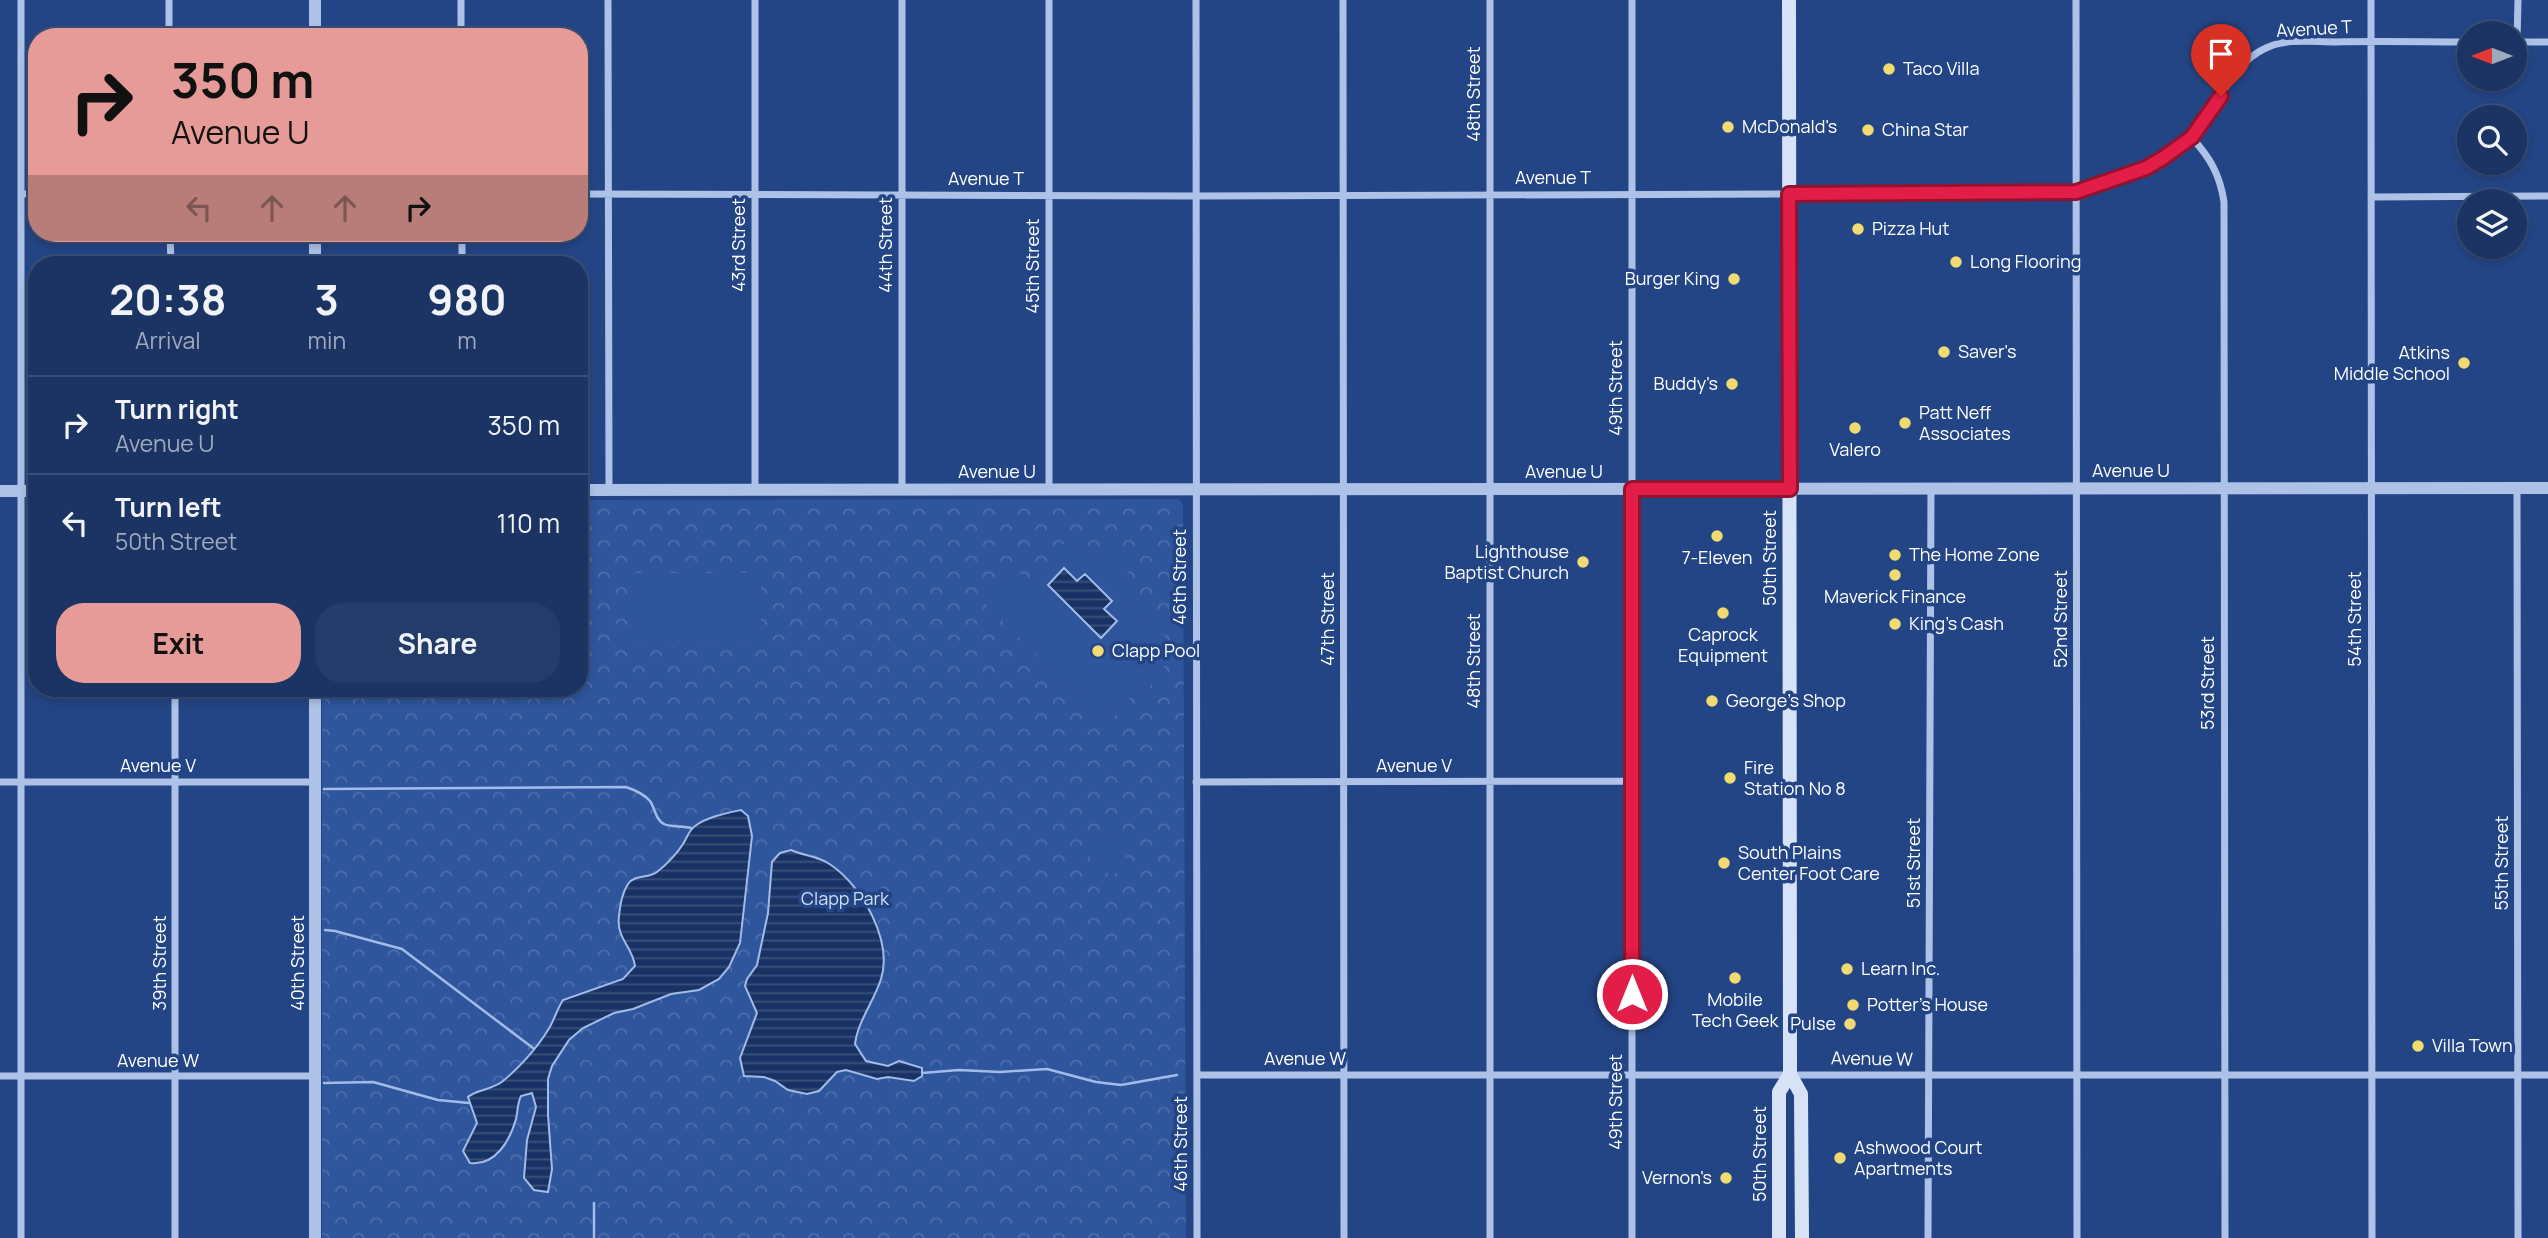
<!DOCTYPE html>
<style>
body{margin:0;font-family:Manrope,sans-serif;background:#243c6a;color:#f1f3f6;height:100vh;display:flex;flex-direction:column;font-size:26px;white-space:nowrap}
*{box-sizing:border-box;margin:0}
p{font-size:23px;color:#a0aabf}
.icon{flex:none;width:38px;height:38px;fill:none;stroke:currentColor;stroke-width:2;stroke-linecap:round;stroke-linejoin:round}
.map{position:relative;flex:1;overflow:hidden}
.details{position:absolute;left:28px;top:256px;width:560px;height:441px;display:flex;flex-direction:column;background:#1b3464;border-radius:28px;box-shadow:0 4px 10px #0003,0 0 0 2px #394f78}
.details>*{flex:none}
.guide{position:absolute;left:28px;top:28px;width:560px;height:214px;border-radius:28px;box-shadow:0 4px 10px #0003,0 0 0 2px #394f78;background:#e69b98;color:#111;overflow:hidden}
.needle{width:46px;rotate:270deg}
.fabs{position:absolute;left:2457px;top:21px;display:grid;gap:14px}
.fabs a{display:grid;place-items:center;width:70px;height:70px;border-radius:50%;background:#1b3464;box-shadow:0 4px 10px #0003,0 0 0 2px #394f78;font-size:35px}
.pin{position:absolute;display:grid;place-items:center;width:60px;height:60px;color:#fff;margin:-72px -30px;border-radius:50% 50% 50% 0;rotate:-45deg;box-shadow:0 0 7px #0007}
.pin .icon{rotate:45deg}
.me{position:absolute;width:77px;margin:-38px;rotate:0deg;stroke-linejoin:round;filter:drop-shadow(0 0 5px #0008)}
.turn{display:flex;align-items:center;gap:24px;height:147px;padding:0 28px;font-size:32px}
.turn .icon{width:91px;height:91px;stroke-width:2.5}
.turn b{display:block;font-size:49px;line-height:60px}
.lanes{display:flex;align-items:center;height:66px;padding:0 28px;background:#0003;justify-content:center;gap:35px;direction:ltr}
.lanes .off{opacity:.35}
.eta{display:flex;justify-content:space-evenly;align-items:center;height:119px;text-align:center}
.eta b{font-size:42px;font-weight:700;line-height:49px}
.action{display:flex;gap:14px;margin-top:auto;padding:14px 28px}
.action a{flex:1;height:80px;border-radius:28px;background:#e69b98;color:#111;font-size:28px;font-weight:700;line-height:80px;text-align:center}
.action a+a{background:#243c6a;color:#f1f3f6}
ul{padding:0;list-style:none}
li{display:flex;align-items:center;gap:21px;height:98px;padding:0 28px;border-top:2px solid #394f78}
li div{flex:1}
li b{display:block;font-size:26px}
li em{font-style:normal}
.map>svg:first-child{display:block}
</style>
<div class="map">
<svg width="2548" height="1238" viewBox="0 0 2548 1238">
<defs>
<pattern id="park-crowns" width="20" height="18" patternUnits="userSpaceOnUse" patternTransform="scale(1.75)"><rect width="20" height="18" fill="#2f559c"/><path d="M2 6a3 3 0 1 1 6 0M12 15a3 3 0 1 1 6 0" fill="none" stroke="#4e6eab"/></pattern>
<pattern id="water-rules" width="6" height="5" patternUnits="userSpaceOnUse" patternTransform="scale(1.75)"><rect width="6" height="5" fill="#193265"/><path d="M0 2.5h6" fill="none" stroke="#3c517c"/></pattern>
</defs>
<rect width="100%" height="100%" fill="#244585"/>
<path fill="url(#park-crowns)" d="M1179,499L1183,505L1186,1238H322V688H579V500Z"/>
<path fill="#2f559c" d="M1072,543L1087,555L1102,546L1116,547L1120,553L1122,564L1131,578L1128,599L1165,634L1164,669L1147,690L1134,693L1106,726L982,600L1013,568L1029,581L1046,565L1061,544Z
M628,573H761V640H628Z
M1090,833L1125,834V852H1090Z
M1090,854H1125V873H1090Z"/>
<path fill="url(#water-rules)" stroke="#a2bce9" stroke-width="2" d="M1064,568L1077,581L1085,574L1112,601L1104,609L1117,621L1101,638L1048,585Z
M741,810L748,816L752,836L740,943L729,967L719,979L699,990L671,994L633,1009L614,1013L583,1028L569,1040L552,1066L548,1079V1115L552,1169L548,1192L534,1190L524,1178L527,1140L536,1107L532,1093L521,1096C517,1104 518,1111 516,1119C510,1140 496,1166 470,1163L463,1151L477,1123L468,1097C475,1090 492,1090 503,1081C519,1068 537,1048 548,1030C554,1021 557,1009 563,1000L623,979L635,966C632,945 616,939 619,916C620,905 622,893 628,884C635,874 648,879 657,872C667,864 676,855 683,844C687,838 689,830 695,826C707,817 727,813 741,810Z
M791,850C804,856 819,856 831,865C862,886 893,941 881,979C874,1001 858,1021 855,1044L866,1061L888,1066L899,1061L922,1068V1076L914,1081L888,1077L877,1079L846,1070L837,1072L819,1091L807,1094L788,1090L775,1081L764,1077L744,1076L740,1058L757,1013L745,986L747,979L757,965L768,913L772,862L780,853Z"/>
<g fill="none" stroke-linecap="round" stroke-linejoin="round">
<path stroke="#a2bce9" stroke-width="2.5" d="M324,789L626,787C635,790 644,794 650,801C655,808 656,821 664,824C669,827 683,826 691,828
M325,930L335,931L402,949L533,1048
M922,1073L959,1070L1000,1072L1047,1069L1096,1082L1121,1085L1177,1075
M324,1083L373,1082L438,1100L469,1103
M594,1238V1203"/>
<path stroke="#aec2e8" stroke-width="7" d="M21,0V1238
M169,0V37
M461,0V37
M608,0L609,490
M755,0V490
M902,0V490
M1196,0L1197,1238
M1343,0L1344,1238
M1490,0V1238
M1632,0V1238
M2076,0L2077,1238
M2371,0L2372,1238
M2515,42H2548
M2517,42L2518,0
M2227,50L2242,63
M2191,137C2210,157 2220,175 2224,202L2225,1238
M21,194H37
M579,194L1196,196L2076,193C2116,179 2160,168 2191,137C2219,110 2228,65 2266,48C2286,38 2313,42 2335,42C2380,41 2424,42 2469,42
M2371,197L2548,196
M170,233L171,264
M462,233V264
M2517,488L2518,1238
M1049,490V0
M0,782H315
M1196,782L1632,781
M1197,1075H2548
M0,1076H315
M175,1238V688
M1928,1238L1931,489"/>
<path stroke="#aec2e8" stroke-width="12" d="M315,0V37
M315,233V264
M579,490L2548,488
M0,491H37
M315,688V1238"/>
<path stroke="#d8e2f7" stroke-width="14" d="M1789,0L1790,1074L1801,1094L1802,1238
M1779,1238V1092L1790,1074"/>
</g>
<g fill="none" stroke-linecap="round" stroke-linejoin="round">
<defs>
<path id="route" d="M1632,994V489H1790L1789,194L2076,192L2146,168L2163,158L2192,137L2221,96"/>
</defs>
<use href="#route" stroke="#92132f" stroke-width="18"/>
<use href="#route" stroke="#e11d48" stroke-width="12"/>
</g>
<g fill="#f2da72" stroke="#244585" stroke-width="2.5">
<circle cx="1889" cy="69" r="7"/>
<circle cx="1728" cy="127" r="7"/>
<circle cx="1868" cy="130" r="7"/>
<circle cx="1858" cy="229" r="7"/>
<circle cx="1956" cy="262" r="7"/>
<circle cx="1734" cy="279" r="7"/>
<circle cx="1944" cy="352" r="7"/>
<circle cx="2464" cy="363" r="7"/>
<circle cx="1732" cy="384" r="7"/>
<circle cx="1905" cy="423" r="7"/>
<circle cx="1855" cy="428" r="7"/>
<circle cx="1717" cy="536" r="7"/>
<circle cx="1895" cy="555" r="7"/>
<circle cx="1583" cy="562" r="7"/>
<circle cx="1895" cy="575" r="7"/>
<circle cx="1723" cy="613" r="7"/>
<circle cx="1895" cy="624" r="7"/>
<circle cx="1098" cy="651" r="7"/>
<circle cx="1712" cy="701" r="7"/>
<circle cx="1730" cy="778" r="7"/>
<circle cx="1724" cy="863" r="7"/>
<circle cx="1847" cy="969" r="7"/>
<circle cx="1735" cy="978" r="7"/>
<circle cx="1853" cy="1005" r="7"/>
<circle cx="1850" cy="1024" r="7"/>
<circle cx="2418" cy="1046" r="7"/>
<circle cx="1840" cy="1158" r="7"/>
<circle cx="1726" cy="1178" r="7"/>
</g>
<g text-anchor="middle" stroke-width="7" stroke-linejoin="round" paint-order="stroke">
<g font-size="18" fill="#fff" stroke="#244585">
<text transform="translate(2314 29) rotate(-3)" y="6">Avenue T</text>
<text transform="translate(1474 94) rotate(-90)" y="6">48th Street</text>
<text x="1553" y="184">Avenue T</text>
<text x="986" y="185">Avenue T</text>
<text transform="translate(739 245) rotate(-90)" y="6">43rd Street</text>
<text transform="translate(886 245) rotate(-90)" y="6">44th Street</text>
<text transform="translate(1033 266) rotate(-90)" y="6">45th Street</text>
<text transform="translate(1616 388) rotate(-90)" y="6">49th Street</text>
<text x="2131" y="477">Avenue U</text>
<text x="997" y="478">Avenue U</text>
<text x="1564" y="478">Avenue U</text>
<text transform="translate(1770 558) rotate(-90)" y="6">50th Street</text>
<text transform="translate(1180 577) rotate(-90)" y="6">46th Street</text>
<text transform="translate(1328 619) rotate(-90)" y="6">47th Street</text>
<text transform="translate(2061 619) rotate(-90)" y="6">52nd Street</text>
<text transform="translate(2355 619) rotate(-90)" y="6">54th Street</text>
<text transform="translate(1474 661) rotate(-90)" y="6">48th Street</text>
<text transform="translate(2208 683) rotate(-90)" y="6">53rd Street</text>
<text x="158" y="772">Avenue V</text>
<text x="1414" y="772">Avenue V</text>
<text transform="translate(1914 863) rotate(-90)" y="6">51st Street</text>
<text transform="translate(2502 863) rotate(-90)" y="6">55th Street</text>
<text transform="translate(160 963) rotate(-90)" y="6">39th Street</text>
<text transform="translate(298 963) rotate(-90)" y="6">40th Street</text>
<text x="1305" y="1065">Avenue W</text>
<text transform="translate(1872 1059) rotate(1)" y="6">Avenue W</text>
<text x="158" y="1067">Avenue W</text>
<text transform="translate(1616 1102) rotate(-90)" y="6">49th Street</text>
<text transform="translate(1181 1144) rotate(-90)" y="6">46th Street</text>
<text transform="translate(1760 1154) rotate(-90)" y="6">50th Street</text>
</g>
<g font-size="18" fill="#fff" stroke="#244585" text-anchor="start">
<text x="1903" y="75">Taco Villa</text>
<text x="1742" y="133">McDonald's</text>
<text x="1882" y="136">China Star</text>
<text x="1872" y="235">Pizza Hut</text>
<text x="1970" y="268">Long Flooring</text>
<text x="1720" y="285" text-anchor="end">Burger King</text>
<text x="1958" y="358">Saver's</text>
<text x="2450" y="359" text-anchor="end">Atkins<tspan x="2450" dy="21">Middle School</tspan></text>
<text x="1718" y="390" text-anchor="end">Buddy's</text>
<text x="1919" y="419">Patt Neff<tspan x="1919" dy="21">Associates</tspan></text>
<text x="1855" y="456" text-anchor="middle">Valero</text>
<text x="1569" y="558" text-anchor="end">Lighthouse<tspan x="1569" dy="21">Baptist Church</tspan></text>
<text x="1909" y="561">The Home Zone</text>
<text x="1717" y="564" text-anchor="middle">7-Eleven</text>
<text x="1895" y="603" text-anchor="middle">Maverick Finance</text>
<text x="1909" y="630">King's Cash</text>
<text x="1723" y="641" text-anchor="middle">Caprock<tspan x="1723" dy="21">Equipment</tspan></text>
<text x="1112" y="657">Clapp Pool</text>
<text x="1726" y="707">George's Shop</text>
<text x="1744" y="774">Fire<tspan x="1744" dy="21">Station No 8</tspan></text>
<text x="1738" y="859">South Plains<tspan x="1738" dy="21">Center Foot Care</tspan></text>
<text x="1861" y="975">Learn Inc.</text>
<text x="1735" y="1006" text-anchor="middle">Mobile<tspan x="1735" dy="21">Tech Geek</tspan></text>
<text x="1867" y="1011">Potter's House</text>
<text x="1836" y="1030" text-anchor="end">Pulse</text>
<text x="2432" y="1052">Villa Town</text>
<text x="1854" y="1154">Ashwood Court<tspan x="1854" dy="21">Apartments</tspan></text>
<text x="1712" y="1184" text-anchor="end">Vernon's</text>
</g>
<g font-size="18" fill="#d2dff6" stroke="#244585">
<text x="845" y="905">Clapp Park</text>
</g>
</g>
</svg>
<div class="fabs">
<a><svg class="needle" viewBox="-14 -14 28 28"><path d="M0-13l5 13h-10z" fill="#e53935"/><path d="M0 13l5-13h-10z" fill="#a0aabf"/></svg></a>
<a><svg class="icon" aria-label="search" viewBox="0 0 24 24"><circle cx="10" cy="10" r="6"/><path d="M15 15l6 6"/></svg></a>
<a><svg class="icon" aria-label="layers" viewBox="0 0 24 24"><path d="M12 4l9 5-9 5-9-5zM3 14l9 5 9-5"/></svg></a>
</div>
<div class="pin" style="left:2221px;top:96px;background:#d93025"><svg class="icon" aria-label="arrive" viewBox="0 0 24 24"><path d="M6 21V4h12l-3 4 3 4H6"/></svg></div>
<svg class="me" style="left:1632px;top:994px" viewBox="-20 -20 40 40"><circle r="17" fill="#e11d48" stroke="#fff" stroke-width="3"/><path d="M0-11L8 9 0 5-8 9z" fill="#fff"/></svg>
<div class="guide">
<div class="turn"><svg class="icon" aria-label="right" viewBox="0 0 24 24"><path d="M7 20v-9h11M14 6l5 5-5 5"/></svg><div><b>350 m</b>Avenue U</div></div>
<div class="lanes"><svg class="icon off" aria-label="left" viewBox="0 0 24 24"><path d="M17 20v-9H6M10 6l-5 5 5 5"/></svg><svg class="icon off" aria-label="ahead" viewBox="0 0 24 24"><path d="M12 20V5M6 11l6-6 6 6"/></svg><svg class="icon off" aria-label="ahead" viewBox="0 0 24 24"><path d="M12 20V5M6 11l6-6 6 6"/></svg><svg class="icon" aria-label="right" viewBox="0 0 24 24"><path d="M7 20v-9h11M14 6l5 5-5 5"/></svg></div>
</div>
<section class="details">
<div class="eta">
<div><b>20:38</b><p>Arrival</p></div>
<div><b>3</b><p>min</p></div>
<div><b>980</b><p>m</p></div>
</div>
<ul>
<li><svg class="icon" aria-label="right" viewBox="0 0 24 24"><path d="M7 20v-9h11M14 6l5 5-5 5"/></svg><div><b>Turn right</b><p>Avenue U</p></div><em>350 m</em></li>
<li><svg class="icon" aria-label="left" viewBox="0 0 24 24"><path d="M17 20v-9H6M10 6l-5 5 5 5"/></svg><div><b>Turn left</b><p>50th Street</p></div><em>110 m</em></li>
</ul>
<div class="action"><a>Exit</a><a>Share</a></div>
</section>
</div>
